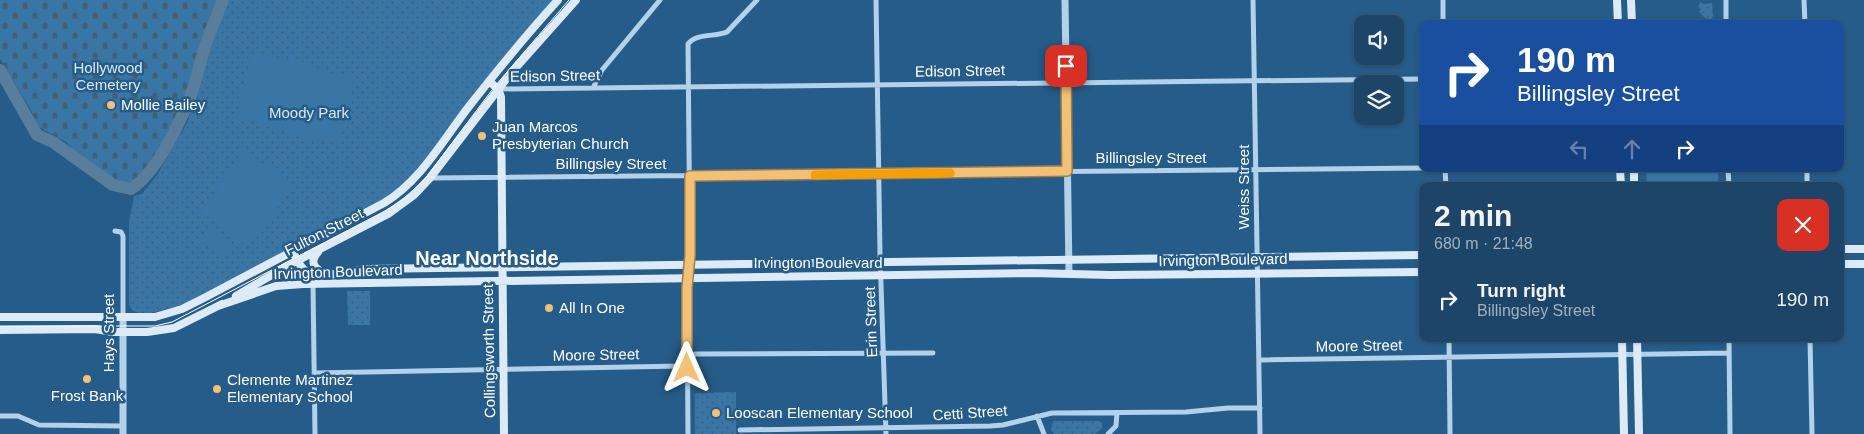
<!DOCTYPE html>
<meta charset="utf-8">
<style>
body{margin:0;font-family:Helvetica,sans-serif;background:#294f70;color:#f1f3f6;height:100vh;display:flex;flex-direction:column;font-size:19px;white-space:nowrap}
*{box-sizing:border-box;margin:0}
p{font-size:16px;color:#a0b1c0}
.icon{flex:none;width:28px;height:28px;fill:none;stroke:currentColor;stroke-width:2;stroke-linecap:round;stroke-linejoin:round}
.map{position:relative;flex:1;overflow:hidden}
.side{position:absolute;left:1419px;top:182px;width:425px;height:160px;display:flex;flex-direction:column;background:#1c4567;border-radius:10px;box-shadow:0 1px 4px #0004,0 0 0 1px #3a5d7b}
.side>*{flex:none}
.banner{position:absolute;left:1419px;top:20px;width:425px;height:152px;border-radius:10px;box-shadow:0 1px 4px #0004,0 0 0 1px #3a5d7b;background:#1a4fa0;color:#fff;overflow:hidden}
.tools{position:absolute;left:1354px;top:15px;display:grid;gap:10px}
.tools a{display:grid;place-items:center;width:50px;height:50px;border-radius:10px;background:#1c4567;box-shadow:0 1px 4px #0004,0 0 0 1px #3a5d7b;font-size:25px}
.pin{position:absolute;display:grid;place-items:center;width:42px;height:42px;color:#fff;margin:-21px;border-radius:10px;box-shadow:0 2px 8px #0006}
.me{position:absolute;width:55px;margin:-28px;rotate:0deg;stroke-linejoin:round;filter:drop-shadow(0 0 4px #0008)}
.turn{display:flex;align-items:center;gap:18px;height:105px;padding:0 15px;font-size:22px}
.turn .icon{width:65px;height:65px;stroke-width:2.5}
.turn b{display:block;font-size:35px;line-height:42px}
.lanes{display:flex;align-items:center;height:48px;padding:0 15px;background:#0003;justify-content:center;gap:25px;direction:ltr}
.lanes .off{opacity:.35}
.round{display:grid;place-items:center;flex:none;width:52px;height:52px;border-radius:10px;background:#294f70}
.summary{display:flex;align-items:center;justify-content:space-between;height:85px;padding:0 15px}
h1{font-size:30px;font-weight:600;line-height:38px}
ul{padding:0;list-style:none}
li{display:flex;align-items:center;gap:15px;height:65px;padding:0 15px}
li div{flex:1}
li b{display:block;font-size:19px}
li em{font-style:normal}
.map>svg:first-child{display:block}
</style>
<div class="map">
<svg width="1864" height="434" viewBox="0 0 1864 434">
<defs>
<pattern id="grass-dots" width="8" height="8" patternUnits="userSpaceOnUse" patternTransform="scale(1.25)"><rect width="8" height="8" fill="#3a76a5"/><path d="M2 2h.1M6 6h.1" fill="none" stroke="#445f74" stroke-width="1.8" stroke-linecap="round"/></pattern>
<pattern id="cemetery-stones" width="16" height="16" patternUnits="userSpaceOnUse" patternTransform="scale(1.25)"><rect width="16" height="16" fill="#3a76a5"/><path d="M2 7V4a2 2 0 0 1 4 0v3zM10 15v-3a2 2 0 0 1 4 0v3z" fill="#445f74"/></pattern>
</defs>
<rect width="100%" height="100%" fill="#265c89"/>
<path fill="url(#grass-dots)" d="M228,0H553L404,186L363,213L187,303L152,313H138L132,310L129,304V222L134,196L142,194L157,175L187,123L205,65Z
M1700,2L1705,4L1712,3L1713,16L1711,19H1706L1699,12L1701,9L1698,7Z
M347,291H370V325H348Z
M736,392V434H695V393Z
M1053,421H1099L1102,423V428L1095,434H1054L1051,430Z"/>
<path fill="url(#cemetery-stones)" d="M0,0H218C197,58 176,144 129,186L103,175L89,165L66,142L37,126L31,110L0,59Z"/>
<path fill="#3a76a5" d="M251,55L299,61L334,74L354,78L339,143L302,138L250,119L236,118Z
M244,150L294,185L248,247L200,211Z
M1646,169H1718V186H1647Z
M209,226L232,244L222,258L198,240Z"/>
<g fill="none" stroke-linecap="round" stroke-linejoin="round">
<path stroke="#587e9c" stroke-width="12" d="M0,70L37,135L53,142L113,185L131,189C157,173 181,121 192,92C197,77 200,62 205,47C210,31 217,16 223,0"/>
<path stroke="#b3d1e9" stroke-width="5" d="M876,0L880,254L886,434
M1253,0L1260,434
M1443,0V24
M1726,0V24
M1804,0L1805,24
M593,88L602,70L660,0
M498,89L1422,79
M1445,169L1446,186
M1728,169L1729,186
M1807,169V186
M430,178L1422,168
M115,231L121,232L123,236V318
M313,284L315,434
M1449,339L1450,434
M1729,339L1730,434
M1810,339L1812,434
M1259,360L1729,353
M315,373L681,366L695,354L933,353
M0,416H18L39,425L123,426
M1037,416L1044,434
M740,430L990,426L1003,425L1052,413L1186,412L1228,408H1260
M688,434L687,288L690,255L688,44C696,33 716,37 727,32L757,0
M1108,434L1116,426L1117,413"/>
<path stroke="#b3d1e9" stroke-width="7" d="M1065,0L1069,274
M123,318V434"/>
<path stroke="#ddebf8" stroke-width="8" d="M1617,0L1618,24
M1631,0L1632,24
M489,81L498,89L501,97L504,434
M1620,169L1621,186
M1634,169V186
M1840,249H1864
M293,252C297,260 302,272 313,275C324,278 354,270 367,269L1422,255
M318,252C309,262 314,269 326,274
M1840,264H1864
M236,296L287,266L388,214L414,195L430,178L511,73L576,0
M218,306L276,286L303,284L1031,273L1111,275L1422,272
M0,317H155L182,309L204,298L384,203C420,181 442,142 467,109C496,72 526,35 558,0
M0,330L95,329L113,332H147L174,328L222,304
M1622,339L1624,434
M1637,339L1639,434"/>
<path stroke="#fff" stroke-width="1" d="M0,326H155L172,322L383,212L401,201L424,180L495,86L569,0"/>
</g>
<g fill="none" stroke-linecap="round" stroke-linejoin="round">
<defs>
<path id="route" d="M687,368V288L690,255V176L1067,171L1066,66"/>
</defs>
<use href="#route" stroke="#9d7d4d" stroke-width="12"/>
<use href="#route" stroke="#f2c177" stroke-width="9"/>
<path stroke="#f59e0b" stroke-width="9" d="M815,175L950,173"/>
</g>
<g fill="#f2c177" stroke="#265c89" stroke-width="2">
<circle cx="111" cy="105" r="5"/>
<circle cx="482" cy="136" r="5"/>
<circle cx="549" cy="308" r="5"/>
<circle cx="87" cy="379" r="5"/>
<circle cx="217" cy="389" r="5"/>
<circle cx="716" cy="413" r="5"/>
</g>
<g text-anchor="middle" stroke-width="5" stroke-linejoin="round" paint-order="stroke">
<g font-size="15" fill="#d7e9f7" stroke="#265c89">
<text x="108" y="73">Hollywood<tspan x="108" dy="17">Cemetery</tspan></text>
<text x="309" y="118">Moody Park</text>
</g>
<g font-size="15" fill="#fff" stroke="#265c89">
<text transform="translate(960 71) rotate(-1)" y="5">Edison Street</text>
<text transform="translate(555 76) rotate(-1)" y="5">Edison Street</text>
<text x="1151" y="163">Billingsley Street</text>
<text x="611" y="169">Billingsley Street</text>
<text transform="translate(1244 187) rotate(-90)" y="5">Weiss Street</text>
<text transform="translate(324 232) rotate(-27)" y="5">Fulton Street</text>
<text transform="translate(1223 260) rotate(-1)" y="5">Irvington Boulevard</text>
<text x="818" y="268">Irvington Boulevard</text>
<text transform="translate(338 272) rotate(-2)" y="5">Irvington Boulevard</text>
<text transform="translate(871 322) rotate(-92)" y="5">Erin Street</text>
<text transform="translate(109 333) rotate(-90)" y="5">Hays Street</text>
<text transform="translate(1359 346) rotate(-1)" y="5">Moore Street</text>
<text transform="translate(489 351) rotate(-91)" y="5">Collingsworth Street</text>
<text transform="translate(596 355) rotate(-1)" y="5">Moore Street</text>
<text transform="translate(970 413) rotate(-4)" y="5">Cetti Street</text>
</g>
<g font-size="15" fill="#fff" stroke="#265c89" text-anchor="start">
<text x="121" y="110">Mollie Bailey</text>
<text x="492" y="132">Juan Marcos<tspan x="492" dy="17">Presbyterian Church</tspan></text>
<text x="559" y="313">All In One</text>
<text x="227" y="385">Clemente Martinez<tspan x="227" dy="17">Elementary School</tspan></text>
<text x="87" y="401" text-anchor="middle">Frost Bank</text>
<text x="726" y="418">Looscan Elementary School</text>
</g>
<g font-size="20" font-weight="bold" fill="#fff" stroke="#265c89">
<text x="487" y="265">Near Northside</text>
</g>
</g>
</svg>
<div class="tools">
<a><svg class="icon" aria-label="sound" viewBox="0 0 24 24"><path d="M4 9h4l5-4v14l-5-4H4zM17 9q2 3 0 6"/></svg></a>
<a><svg class="icon" aria-label="layers" viewBox="0 0 24 24"><path d="M12 4l9 5-9 5-9-5zM3 14l9 5 9-5"/></svg></a>
</div>
<div class="pin" style="left:1066px;top:66px;background:#d93025"><svg class="icon" aria-label="arrive" viewBox="0 0 24 24"><path d="M6 21V4h12l-3 4 3 4H6"/></svg></div>
<svg class="me" style="left:687px;top:368px" viewBox="-20 -20 40 40"><path d="M0-17L14 15 0 8-14 15z" fill="#f2c177" stroke="#fff" stroke-width="4"/></svg>
<div class="banner">
<div class="turn"><svg class="icon" aria-label="right" viewBox="0 0 24 24"><path d="M7 20v-9h11M14 6l5 5-5 5"/></svg><div><b>190 m</b>Billingsley Street</div></div>
<div class="lanes"><svg class="icon off" aria-label="left" viewBox="0 0 24 24"><path d="M17 20v-9H6M10 6l-5 5 5 5"/></svg><svg class="icon off" aria-label="ahead" viewBox="0 0 24 24"><path d="M12 20V5M6 11l6-6 6 6"/></svg><svg class="icon" aria-label="right" viewBox="0 0 24 24"><path d="M7 20v-9h11M14 6l5 5-5 5"/></svg></div>
</div>
<section class="side">
<div class="summary"><div><h1>2 min</h1><p>680 m · 21:48</p></div><a class="round" style="background:#d93025;color:#fff"><svg class="icon" aria-label="close" viewBox="0 0 24 24"><path d="M6 6l12 12M18 6L6 18"/></svg></a></div>
<ul>
<li><svg class="icon" aria-label="right" viewBox="0 0 24 24"><path d="M7 20v-9h11M14 6l5 5-5 5"/></svg><div><b>Turn right</b><p>Billingsley Street</p></div><em>190 m</em></li>
</ul>
</section>
</div>
